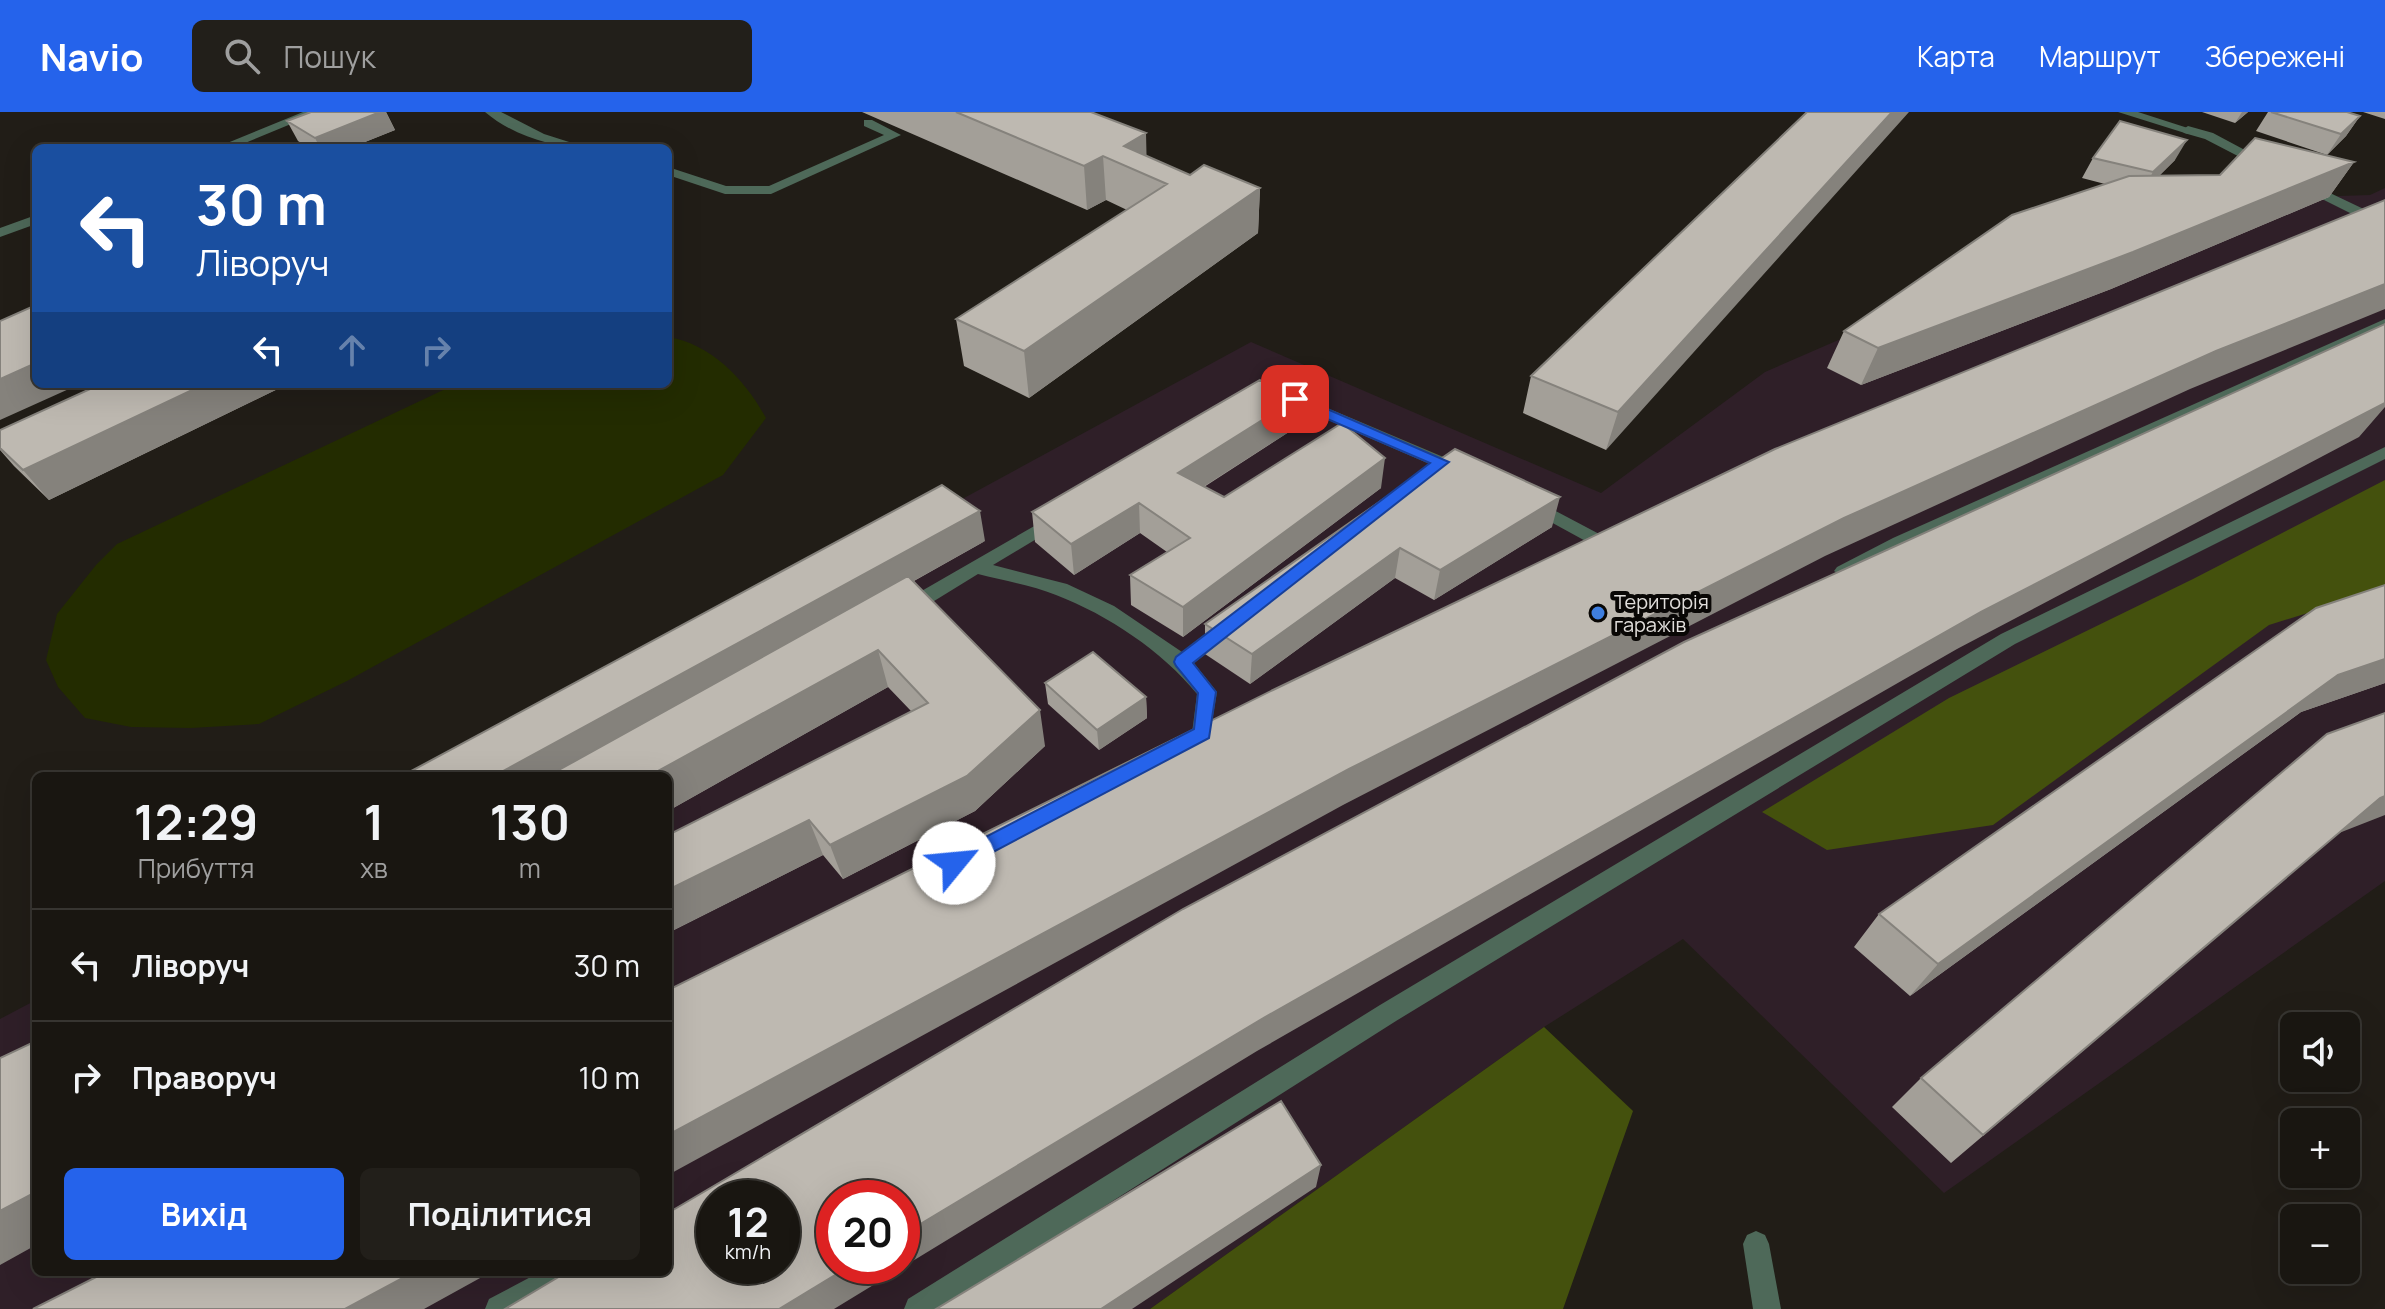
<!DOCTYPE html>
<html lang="uk">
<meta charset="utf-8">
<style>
body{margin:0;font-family:Manrope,sans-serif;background:#221f1a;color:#f1f3f6;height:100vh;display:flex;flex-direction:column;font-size:30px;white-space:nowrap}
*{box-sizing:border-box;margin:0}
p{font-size:26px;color:#9f9f9f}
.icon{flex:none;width:44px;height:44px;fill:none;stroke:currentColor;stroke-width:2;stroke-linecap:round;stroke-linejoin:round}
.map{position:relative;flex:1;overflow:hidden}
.drawer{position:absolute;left:32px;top:660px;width:640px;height:504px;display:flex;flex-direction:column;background:#191611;border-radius:12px;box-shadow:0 8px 32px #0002,0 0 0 2px #373531}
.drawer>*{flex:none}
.banner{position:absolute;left:32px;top:32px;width:640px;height:244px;border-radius:12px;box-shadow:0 8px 32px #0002,0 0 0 2px #373531;background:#1a4fa0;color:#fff;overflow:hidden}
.tools{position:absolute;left:2280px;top:900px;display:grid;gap:16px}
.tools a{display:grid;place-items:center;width:80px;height:80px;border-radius:12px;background:#191611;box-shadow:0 8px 32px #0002,0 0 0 2px #373531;font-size:40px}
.speed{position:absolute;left:696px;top:1068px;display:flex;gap:16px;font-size:40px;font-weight:700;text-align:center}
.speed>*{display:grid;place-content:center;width:104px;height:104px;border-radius:50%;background:#191611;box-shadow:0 8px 32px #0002,0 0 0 2px #373531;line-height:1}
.speed small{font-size:20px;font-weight:400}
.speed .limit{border:12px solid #d22;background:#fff;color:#111}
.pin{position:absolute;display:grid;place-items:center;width:68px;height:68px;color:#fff;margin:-34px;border-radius:16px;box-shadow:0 4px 12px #0006}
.me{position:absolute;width:88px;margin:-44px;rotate:62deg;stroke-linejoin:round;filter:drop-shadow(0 0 6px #0008)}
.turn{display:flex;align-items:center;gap:28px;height:168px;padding:0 32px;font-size:36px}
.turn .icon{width:104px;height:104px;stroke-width:2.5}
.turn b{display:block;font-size:56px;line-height:68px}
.lanes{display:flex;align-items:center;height:76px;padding:0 32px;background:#0003;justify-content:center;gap:40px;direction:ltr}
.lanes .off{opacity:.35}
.eta{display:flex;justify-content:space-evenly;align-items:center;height:136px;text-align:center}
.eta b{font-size:48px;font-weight:700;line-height:56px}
.button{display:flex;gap:16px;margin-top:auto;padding:16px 32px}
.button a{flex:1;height:92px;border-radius:12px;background:#2563eb;color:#fff;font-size:32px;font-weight:700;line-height:92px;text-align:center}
.button a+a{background:#221f1a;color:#f1f3f6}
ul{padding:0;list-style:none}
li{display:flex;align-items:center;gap:24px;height:112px;padding:0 32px;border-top:2px solid #373531}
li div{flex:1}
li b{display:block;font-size:30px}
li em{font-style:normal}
header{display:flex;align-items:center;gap:48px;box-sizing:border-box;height:112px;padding:0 40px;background:#2563eb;color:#fff}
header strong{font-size:38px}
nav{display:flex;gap:44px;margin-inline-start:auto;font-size:28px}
.search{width:560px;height:72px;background:#221f1a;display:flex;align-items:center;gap:20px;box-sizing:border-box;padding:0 28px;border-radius:12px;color:#9f9f9f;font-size:30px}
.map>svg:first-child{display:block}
</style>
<header>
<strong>Navio</strong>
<div class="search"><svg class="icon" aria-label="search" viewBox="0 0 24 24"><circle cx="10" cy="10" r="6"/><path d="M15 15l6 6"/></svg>Пошук</div>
<nav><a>Карта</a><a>Маршрут</a><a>Збережені</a></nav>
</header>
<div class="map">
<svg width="2385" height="1197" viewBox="0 0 2385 1197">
<rect width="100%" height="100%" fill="#211d17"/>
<path fill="#2f1f28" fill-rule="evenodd" d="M2385,76V769L1944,1081L1683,827L1544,915L1150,1197H0V907L36,888V1160H668V664L815,467L1251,230L1601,381L1765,260L2156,90L2370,83ZM714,1086H782V1154H714ZM834,1086H902V1154H834Z"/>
<path fill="#232c00" d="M668,225C712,232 746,269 766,306L723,363L347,569L259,612L191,616L131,615L85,606L58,575L46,548L57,502L96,453L117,432L456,272H668Z"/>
<path fill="#44510d" d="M2385,368V477L2269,513L1993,713L1827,738L1762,700L1949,586L2193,467Z
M1544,915L1633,999L1563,1197H1150Z"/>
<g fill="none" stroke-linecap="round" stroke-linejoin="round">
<path fill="#4e6959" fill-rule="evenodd" d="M485,0H501L544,22L588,36C553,36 512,23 485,0Z
M864,8H872L901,23L771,82H725L668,63V55L726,74H769L884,23L864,14Z
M2188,14L2213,21L2271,52L2259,55L2205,27L2184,21L2182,18Z
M2307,70L2372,101L2374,104L2362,107L2302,77V71Z
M2385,207V218L1905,434L1849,463L1843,465L1834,459L1837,455L1893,426Z
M1266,270L1467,355L1469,359L1467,363H1455L1266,281L1257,280V274Z
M2385,335V347L2015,532L1396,909L943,1197H904L908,1187L1380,893L2001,522Z
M1533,387L1603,424L1606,428L1603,432H1591L1527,397L1524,393Z
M1057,401L1063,403L1066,407L1063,411L993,453L1067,472L1114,494L1182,540L1219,511H1233L1235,516L1233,521L1194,551L1217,580L1209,627H1195L1192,621L1197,582C1162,539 1108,503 1056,483C1032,473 1004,469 978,462L913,502H899L897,497L899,492Z
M540,1160H581L577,1170L527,1197H485L489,1187Z"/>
<path fill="#4e6959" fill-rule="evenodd" d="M303,0H320L233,36H215Z
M2118,0H2138L2194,18L2188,22Z
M36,103V112L0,125V116Z
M1756,1119L1765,1123L1769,1132L1781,1197H1753L1743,1132L1747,1123Z"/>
</g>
<path fill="#a39f98" d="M311,0H386L395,18L350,36H309L298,29L287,9Z
M862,0H1091L1147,45L1190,63L1260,76L1258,121L1029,286L964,254L956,207L1127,98L1106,88L1087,98Z
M1807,0L1606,338L1523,301L1531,264Z
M2202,0H2248L2235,11Z
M2268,0H2347L2360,4L2346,24L2327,43L2256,19Z
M2363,0H2385V7Z
M2093,46L2175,48L2160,63H2220L2354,50L2329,85L2111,177L1861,273L1827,256L1844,219L2105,72L2082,66Z
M101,272H288L49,388L14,354L0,338V318Z
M1294,288L1292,318L1204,375L1224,385L1381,376L1183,525L1131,493L1130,463L1167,440L1140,421L1074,463L1035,430L1032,400Z
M1455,337L1552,415L1434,488L1395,466L1250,572L1205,542V512Z
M985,429L914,469L1045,634L975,699L843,767L823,743L668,821L911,599L888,575L668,699V664H402Z
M2385,473V571L2301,600L1910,884L1854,835L1879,802Z
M1045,571L1146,585L1147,606L1099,638L1048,592Z
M2339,721L1951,1051L1892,995L1921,966Z"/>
<path fill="#85827c" d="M380,0H386L395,18L350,36H320L315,26Z
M1892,0H1909L1606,338L1618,300Z
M2242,0H2248L2235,11Z
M2360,4L2346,24L2327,43L2341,22Z
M1146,21L1147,64L1124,34Z
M2187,28L2175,48L2141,81L2153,60Z
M1103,44L1106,88L1087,98L1084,54Z
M2354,50L2329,85L2111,177L1861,273L1878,236Z
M1260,76L1258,121L1029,286L1024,239Z
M2385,172V197L2190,277L1825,444L1343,693L668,1063V1023L1349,657L1844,406L2216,239Z
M36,251V272H80L0,308V267Z
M205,272H288L49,388L23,358Z
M1294,288L1292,318L1178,391V361Z
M2385,291V295L2359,325L1957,537L1257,939L834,1197H779L850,1154H902V1123L1260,908L1981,500Z
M1385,346L1381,376L1183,525V495Z
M1560,385L1552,415L1434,488L1440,458Z
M1139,391L1140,421L1074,463L1071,432Z
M980,399L985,429L565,664H494Z
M1400,436L1395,466L1250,572L1252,542Z
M878,538L888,575L668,699V664H649Z
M2385,547V571L2301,600L1910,884L1938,852L2338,563Z
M1146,585L1147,606L1099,638L1097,618Z
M1040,598L1045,634L975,699L843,767L830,733Z
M2385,684V703L2339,721L1951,1051L2380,686Z
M809,708L823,743L668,821V778Z
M1321,1053L1316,1075L1132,1197H1101Z
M36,1080V1133L0,1153V1099Z
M414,1160H491L424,1197H345Z"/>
<path fill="#beb9b1" stroke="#85827c" stroke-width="2" fill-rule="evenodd" d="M311,0H380L315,26L287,9Z
M956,0H1091L1146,21L1124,34L1190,63L1204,53L1260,76L1024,239L956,207L1167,72L1103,44L1084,54Z
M1807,0H1892L1618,300L1531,264Z
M2271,0H2347L2360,4L2341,22Z
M2120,9L2187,28L2153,60L2093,46Z
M2255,26L2354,50L2133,140L1878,236L1844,219L2012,103L2129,64L2220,63Z
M2385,88V172L2216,239L1844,406L1349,657L668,1023V878L1273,578L1775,337Z
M36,193V251L0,267V209Z
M2385,212V291L1981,500L1260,908L902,1123V1086H834V1154H850L779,1197H505L567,1160H668V1101L1183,797L1684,530ZM714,1086H782V1154H714Z
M1260,268L1294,288L1178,361L1224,385L1342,311L1385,346L1183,495L1130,463L1190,426L1139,391L1071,432L1032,400Z
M101,272H205L23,358L0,336V318Z
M1455,337L1560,385L1440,458L1400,436L1252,542L1205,512Z
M942,373L980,399L494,664H402Z
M908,464L1040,598L967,664L830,733L809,708L668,778V723L928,591L878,538L649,664H548Z
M2385,473V547L2338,563L1938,852L1879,802L2316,496Z
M1093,540L1146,585L1097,618L1045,571Z
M2385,601V684L2380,686L1983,1023L1921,966L2327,622Z
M36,929V1080L0,1099V946Z
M1281,989L1321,1053L1101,1197H936Z
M106,1160H414L345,1197H33Z"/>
<path fill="#2563eb" stroke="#184099" stroke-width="2" d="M1295,283L1449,350L1193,551L1216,580L1209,626L961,757L954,760L947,757L944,751L947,745L1194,617L1198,581L1176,554L1174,550L1176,545L1430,351L1290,291L1288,287Z"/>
<circle fill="#3f7fe0" stroke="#090705" stroke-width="3" cx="1598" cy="501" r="8"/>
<g text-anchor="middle" stroke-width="8" stroke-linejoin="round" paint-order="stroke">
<g font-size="20" fill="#e1dedb" stroke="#090705" text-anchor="start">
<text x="1614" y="497">Територія<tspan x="1614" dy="23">гаражів</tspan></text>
</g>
</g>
</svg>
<div class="tools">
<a><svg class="icon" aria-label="sound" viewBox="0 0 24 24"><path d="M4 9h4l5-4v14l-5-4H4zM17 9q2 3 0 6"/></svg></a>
<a>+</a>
<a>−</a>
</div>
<div class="speed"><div>12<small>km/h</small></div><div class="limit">20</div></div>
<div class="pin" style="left:1295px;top:287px;background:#d93025"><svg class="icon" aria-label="arrive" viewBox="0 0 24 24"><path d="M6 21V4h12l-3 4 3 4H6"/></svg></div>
<svg class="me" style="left:954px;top:751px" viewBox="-20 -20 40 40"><circle r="19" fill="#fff"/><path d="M0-13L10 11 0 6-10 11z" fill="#2563eb"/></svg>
<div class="banner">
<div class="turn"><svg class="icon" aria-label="left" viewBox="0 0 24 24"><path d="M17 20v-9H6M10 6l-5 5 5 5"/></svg><div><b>30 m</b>Ліворуч</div></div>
<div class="lanes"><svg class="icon" aria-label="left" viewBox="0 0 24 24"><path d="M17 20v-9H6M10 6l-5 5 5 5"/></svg><svg class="icon off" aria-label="ahead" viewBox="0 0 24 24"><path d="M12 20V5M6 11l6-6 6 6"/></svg><svg class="icon off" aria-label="right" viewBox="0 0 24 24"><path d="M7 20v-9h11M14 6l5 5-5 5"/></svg></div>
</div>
<section class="drawer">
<div class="eta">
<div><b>12:29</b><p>Прибуття</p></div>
<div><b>1</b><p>хв</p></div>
<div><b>130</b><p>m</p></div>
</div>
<ul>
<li><svg class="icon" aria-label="left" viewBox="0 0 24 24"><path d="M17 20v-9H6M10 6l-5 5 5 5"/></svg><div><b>Ліворуч</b></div><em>30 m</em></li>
<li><svg class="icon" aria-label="right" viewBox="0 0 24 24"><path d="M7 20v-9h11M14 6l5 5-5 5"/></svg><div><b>Праворуч</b></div><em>10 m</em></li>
</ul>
<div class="button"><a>Вихід</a><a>Поділитися</a></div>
</section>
</div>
